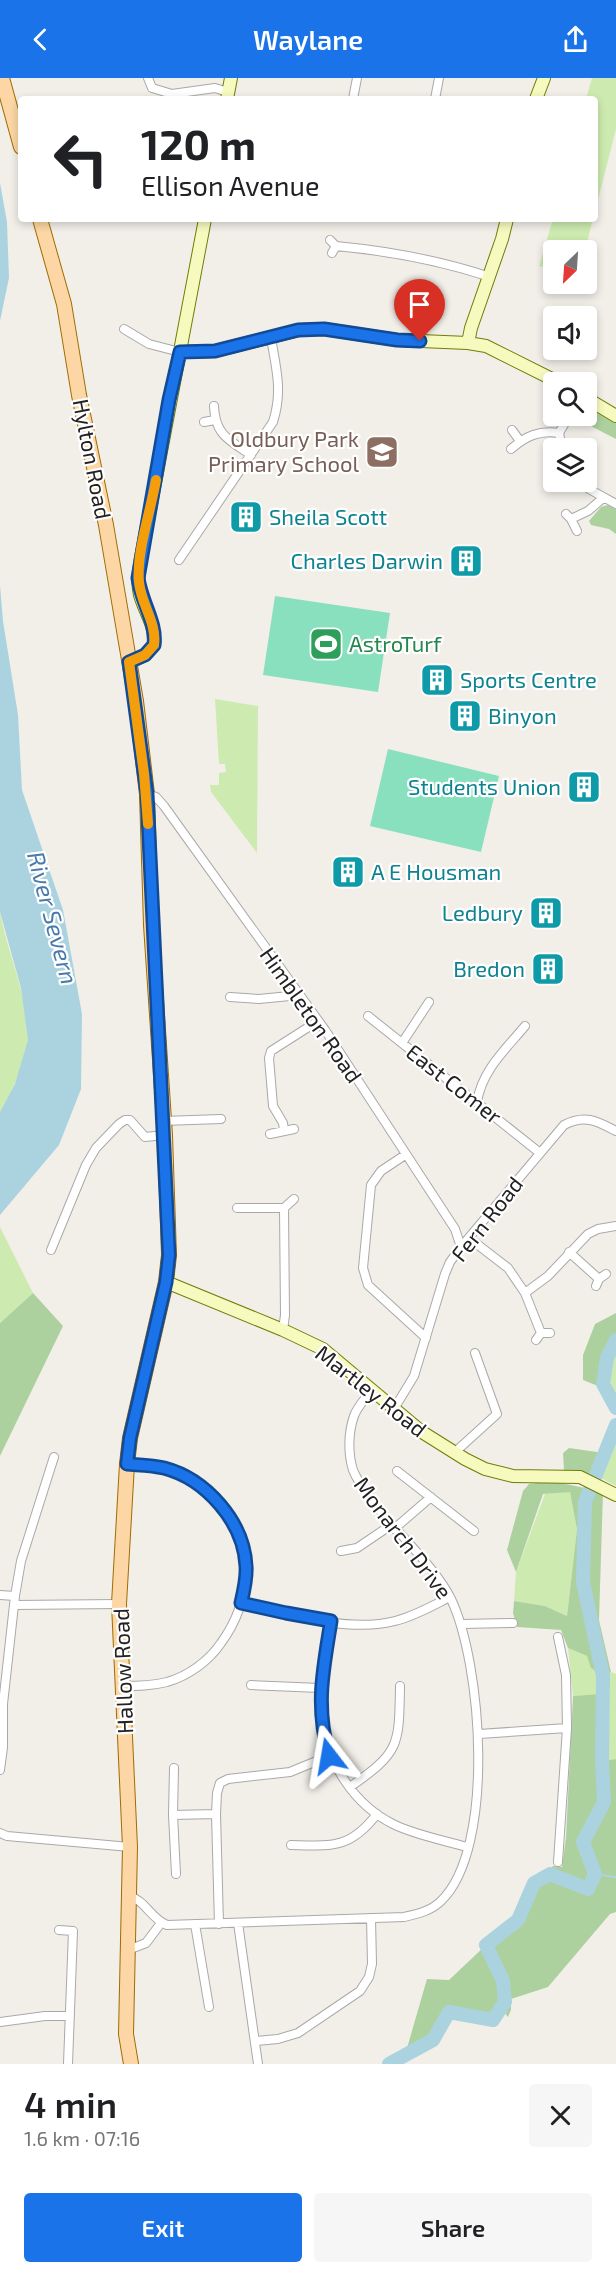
<!DOCTYPE html>
<meta charset="utf-8">
<style>
body{margin:0;font-family:"Exo 2",sans-serif;background:#f6f6f6;color:#202124;height:100vh;display:flex;flex-direction:column;font-size:22px;white-space:nowrap}
*{box-sizing:border-box;margin:0}
p{font-size:20px;color:#757577}
.icon{flex:none;width:33px;height:33px;fill:none;stroke:currentColor;stroke-width:2;stroke-linecap:round;stroke-linejoin:round}
.map{position:relative;height:1986px;overflow:hidden}
.drawer{display:flex;flex-direction:column;background:#fff;flex:1}
.drawer>*{flex:none}
.hud{position:absolute;left:18px;top:18px;width:580px;height:126px;border-radius:6px;box-shadow:0 3px 9px #0003;background:#fff;color:#202124;overflow:hidden}
.needle{width:39px;rotate:205deg}
.controls{position:absolute;left:543px;top:162px;display:grid;gap:12px}
.controls a{display:grid;place-items:center;width:54px;height:54px;border-radius:6px;background:#fff;box-shadow:0 3px 9px #0003;font-size:30px}
.pin{position:absolute;display:grid;place-items:center;width:51px;height:51px;color:#fff;margin:-62px -26px;border-radius:50% 50% 50% 0;rotate:-45deg;box-shadow:0 0 6px #0007}
.pin .icon{rotate:45deg}
.me{position:absolute;width:66px;margin:-33px;rotate:346deg;stroke-linejoin:round;filter:drop-shadow(0 0 4px #0008)}
.turn{display:flex;align-items:center;gap:21px;height:126px;padding:0 24px;font-size:27px}
.turn .icon{width:78px;height:78px;stroke-width:2.5}
.turn b{display:block;font-size:42px;line-height:51px}
.round{display:grid;place-items:center;flex:none;width:63px;height:63px;border-radius:6px;background:#f6f6f6}
.headline{display:flex;align-items:center;justify-content:space-between;height:102px;padding:0 24px}
h1{font-size:36px;font-weight:600;line-height:45px}
.button{display:flex;gap:12px;margin-top:auto;padding:12px 24px}
.button a{flex:1;height:69px;border-radius:6px;background:#1a73e8;color:#fff;font-size:24px;font-weight:600;line-height:69px;text-align:center}
.button a+a{background:#f6f6f6;color:#202124}
header{display:flex;justify-content:space-between;align-items:center;height:78px;padding:0 24px;background:#1a73e8;color:#fff;font-size:27px;font-weight:600}
.map>svg:first-child{display:block}
</style>
<header><svg class="icon" aria-label="back" viewBox="0 0 24 24"><path d="M15 5l-7 7 7 7"/></svg>Waylane<svg class="icon" aria-label="share" viewBox="0 0 24 24"><path d="M12 15V3M7 8l5-5 5 5M5 13v7h14v-7"/></svg></header>
<div class="map">
<svg width="616" height="1986" viewBox="0 0 616 1986">
<rect width="100%" height="100%" fill="#f2efe9"/>
<path fill="#cdebb0" d="M592,0H616V51L596,130V21H586Z
M553,141H593L585,172H554L553,191L539,188Z
M215,621L258,628L257,775L211,714L210,707H219V695L226,694L225,686H219Z
M0,834C8,877 28,917 28,961C28,983 11,1015 0,1034Z
M0,1149L33,1215L0,1245Z
M616,1262V1330L603,1306L607,1280Z
M616,1347V1408L597,1398Z
M570,1413L577,1451L567,1538L545,1528L514,1523L516,1494L545,1416Z
M568,1570L587,1578L603,1598L611,1594L616,1596V1681L602,1683V1617L573,1618Z"/>
<path fill="#add19e" d="M587,328H591L616,345V361L581,343L578,338H586Z
M608,427L616,431V456L609,451L591,447L589,443L601,429Z
M33,1215L63,1248L0,1378V1245Z
M616,1235V1262L607,1280L603,1306L608,1312L583,1302V1277L595,1246Z
M569,1370L604,1375L597,1398L564,1392L563,1375Z
M552,1403L603,1414L599,1542L611,1594L603,1598L591,1590L587,1578L568,1570L561,1552L517,1549L513,1535L514,1523L545,1528L567,1538L577,1451L570,1414L543,1416L516,1494L507,1472L523,1413L529,1406Z
M602,1616V1683L616,1681V1799L607,1798L616,1800V1834L610,1836L548,1909L511,1921V1932L508,1939L504,1934L493,1942L449,1934L433,1962L405,1977L427,1901L449,1902L486,1867L518,1842L534,1805L553,1788L562,1789L566,1759L573,1618Z"/>
<path fill="#88e0be" d="M275,518L390,535L378,614L263,597Z
M388,671L499,698L481,774L370,748Z"/>
<path fill="#aad3df" d="M0,105L7,144L9,200L0,243Z
M0,507L3,543L18,637L22,712L63,832L82,936L81,1011L59,1067L0,1137V1034L15,1006L28,962L21,910L0,834Z"/>
<g fill="none" stroke-linecap="round" stroke-linejoin="round">
<path stroke="#aad3df" stroke-width="2" d="M595,1796L616,1799"/>
<path stroke="#aad3df" stroke-width="14" d="M616,1262L607,1280L603,1306L616,1330
M389,1986L433,1962L449,1934L493,1942L505,1924L503,1903L486,1867L518,1842L534,1805L550,1796L588,1811L595,1796L583,1764L604,1724L602,1685L603,1598L583,1504L585,1424L616,1347"/>
<defs>
<path id="street" d="M148,0L152,10L172,16L215,10L228,14
M353,21L357,0
M435,21L439,0
M330,162L336,168L332,175
M336,168C389,173 439,182 490,199
M124,251L149,266L180,274
M214,328C215,357 229,362 251,377
M204,344L215,342
M512,352L520,363
M562,370L559,355L569,338
M511,371C526,358 539,352 559,355
M579,404L589,411L616,426
M566,436L571,441L577,453
M571,441L588,433L603,420
M179,482L273,344C283,313 276,290 271,260
M147,716L156,719L164,728L325,952L455,1151L461,1169
M230,919L259,921L300,917
M368,938L540,1075
M402,965L429,924
M477,1024C482,992 506,971 525,948
M163,1043L221,1041
M284,1052L283,1045L273,1028L269,980L271,973L318,943
M270,1056L294,1051
M405,1077L381,1093L371,1107L363,1190L368,1207L426,1260
M237,1130H284L294,1121
M469,1160L508,1190L525,1215L541,1255
M51,1172L86,1087L96,1070L119,1046L125,1042H130L145,1059L165,1057
M569,1174L599,1201
M596,1208L599,1201L606,1196
M525,1215L548,1198L588,1156L598,1151L616,1148
M283,1252L285,1237L284,1130
M536,1262L541,1255H550
M394,1331L414,1298L445,1196L450,1184L461,1169L564,1047C585,1036 597,1043 616,1053
M454,1375L497,1336L475,1275
M397,1393L474,1453
M394,1451L431,1419
M341,1473L357,1470L391,1447
M0,1517L15,1518
M241,1525C287,1536 349,1555 395,1543C415,1538 432,1528 450,1519
M14,1527L119,1526
M331,1543C321,1603 308,1648 345,1703C357,1721 373,1736 393,1746C415,1757 443,1762 467,1769
M461,1546L513,1545
M558,1559L566,1597L567,1650L558,1784
M251,1607L320,1610
M122,1608C137,1608 151,1608 167,1604C188,1598 209,1583 221,1565C256,1517 254,1454 207,1414C196,1406 185,1397 172,1393C158,1387 142,1387 127,1386
M479,1656L567,1650
M174,1690L173,1737L216,1736
M0,1692L3,1669V1626L15,1518L21,1483L54,1379
M350,1709C400,1674 399,1668 400,1608
M173,1737L176,1796
M0,1755L7,1758L130,1769
M291,1767C332,1768 350,1771 377,1736
M129,1818C145,1822 151,1841 167,1847L404,1839C417,1836 431,1833 441,1823C496,1770 482,1586 451,1521C436,1490 397,1455 375,1426C367,1415 358,1405 353,1392C348,1376 348,1355 354,1338C357,1329 366,1320 371,1312
M238,1845L258,1986
M195,1846L209,1929
M219,1846L216,1736L217,1715L220,1705L228,1701L290,1694L329,1678
M59,1852L73,1853L68,1986
M128,1872L146,1865L161,1845
M0,1944L45,1938H69
M256,1963L278,1961L298,1955L360,1913L369,1899L372,1886L371,1840"/>
<path id="secondary" d="M227,21L231,0
M536,21L544,0
M468,265L471,250L502,161L507,141
M180,274L215,273L299,252L324,251L397,262L468,265L486,268L558,304
M586,320L616,338
M129,584L145,577L154,567C156,548 145,535 140,517C137,505 139,492 141,479L205,141
M166,1204L283,1252L323,1271L422,1354L465,1381L485,1391L513,1398L580,1399L616,1417"/>
<path id="primary" d="M2,0L21,69
M40,141L64,226L79,317L106,447L136,623L147,716L151,847L165,1057L169,1177L166,1204L130,1360L127,1386L119,1526L130,1769L126,1956L131,1986"/>
</defs>
<use href="#street" stroke="#a9a9a9" stroke-width="10"/>
<use href="#secondary" stroke="#707d05" stroke-width="14"/>
<use href="#primary" stroke="#a06b00" stroke-width="16"/>
<use href="#street" stroke="#fff" stroke-width="8"/>
<use href="#secondary" stroke="#f7fabf" stroke-width="12"/>
<use href="#primary" stroke="#fcd6a4" stroke-width="14"/>
</g>
<g fill="none" stroke-linecap="round" stroke-linejoin="round">
<defs>
<path id="route" d="M329,1678C315,1627 323,1593 331,1543L286,1535L241,1525C244,1512 247,1500 246,1488C244,1444 206,1401 164,1390C152,1387 139,1387 127,1386L130,1360L166,1204L169,1177L147,716L129,584L145,577L154,567C157,544 141,524 138,500L169,322L180,274L215,273L298,252L324,251L397,262L420,263"/>
</defs>
<use href="#route" stroke="#114b97" stroke-width="15"/>
<use href="#route" stroke="#1a73e8" stroke-width="10"/>
<path stroke="#f59e0b" stroke-width="10" d="M148,746L144,696L129,584L145,577L154,567C157,544 141,527 139,504C136,475 151,432 156,402"/>
</g>
<defs>
<symbol id="school-square" viewBox="-11 -11 22 22"><rect x="-9" y="-9" width="18" height="18" rx="4" fill="#8d6e63" stroke="#fff"/><path d="M0-5L7-2L0 1L-7-2ZM-4 1L0 2.5L4 1V4Q0 6-4 4Z" fill="#fff"/></symbol>
<symbol id="building-square" viewBox="-11 -11 22 22"><rect x="-9" y="-9" width="18" height="18" rx="4" fill="#0f9aa8" stroke="#fff"/><path d="M-4-6H4V6H1V3H-1V6H-4ZM-2.5-4.3h1.7v1.8h-1.7ZM.8-4.3h1.7v1.8H.8ZM-2.5-1h1.7V.8h-1.7ZM.8-1h1.7V.8H.8Z" fill="#fff"/></symbol>
<symbol id="stadium-square" viewBox="-11 -11 22 22"><rect x="-9" y="-9" width="18" height="18" rx="4" fill="#2e9e5b" stroke="#fff"/><path d="M0-5a6.5 5 0 1 0 0 10a6.5 5 0 1 0 0-10ZM-3.5-1.8h7v3.6h-7Z" fill="#fff"/></symbol>
</defs>
<g fill-rule="evenodd">
<use href="#school-square" x="363" y="355" width="38" height="38"/>
<use href="#building-square" x="227" y="420" width="38" height="38"/>
<use href="#building-square" x="447" y="464" width="38" height="38"/>
<use href="#stadium-square" x="307" y="547" width="38" height="38"/>
<use href="#building-square" x="418" y="583" width="38" height="38"/>
<use href="#building-square" x="446" y="619" width="38" height="38"/>
<use href="#building-square" x="565" y="690" width="38" height="38"/>
<use href="#building-square" x="329" y="775" width="38" height="38"/>
<use href="#building-square" x="527" y="816" width="38" height="38"/>
<use href="#building-square" x="529" y="872" width="38" height="38"/>
</g>
<g text-anchor="middle" stroke-width="4.5" stroke-linejoin="round" paint-order="stroke">
<g font-size="22" fill="#785e54" stroke="#fff" text-anchor="end">
<text x="359" y="369">Oldbury Park<tspan x="359" dy="25">Primary School</tspan></text>
</g>
<g font-size="22" fill="#222" stroke="#fff">
<text transform="translate(92 381) rotate(79)" y="8">Hylton Road</text>
<text transform="translate(311 937) rotate(55)" y="8">Himbleton Road</text>
<text transform="translate(454 1006) rotate(38)" y="8">East Comer</text>
<text transform="translate(487 1141) rotate(-52)" y="8">Fern Road</text>
<text transform="translate(371 1313) rotate(38)" y="8">Martley Road</text>
<text transform="translate(403 1460) rotate(53)" y="8">Monarch Drive</text>
<text transform="translate(123 1593) rotate(-92)" y="8">Hallow Road</text>
</g>
<g font-size="22" fill="#0d838f" stroke="#fff" text-anchor="start">
<text x="269" y="447">Sheila Scott</text>
<text x="443" y="491" text-anchor="end">Charles Darwin</text>
<text x="460" y="610">Sports Centre</text>
<text x="488" y="646">Binyon</text>
<text x="561" y="717" text-anchor="end">Students Union</text>
<text x="371" y="802">A E Housman</text>
<text x="523" y="843" text-anchor="end">Ledbury</text>
<text x="525" y="899" text-anchor="end">Bredon</text>
</g>
<g font-size="22" fill="#27864d" stroke="#fff" text-anchor="start">
<text x="349" y="574">AstroTurf</text>
</g>
<g font-size="24" font-style="italic" fill="#4a7aab" stroke="#fff">
<text transform="translate(52 840) rotate(75)" y="8">River Severn</text>
</g>
</g>
</svg>
<div class="controls">
<a><svg class="needle" viewBox="-14 -14 28 28"><path d="M0-13l5 13h-10z" fill="#e53935"/><path d="M0 13l5-13h-10z" fill="#757577"/></svg></a>
<a><svg class="icon" aria-label="sound" viewBox="0 0 24 24"><path d="M4 9h4l5-4v14l-5-4H4zM17 9q2 3 0 6"/></svg></a>
<a><svg class="icon" aria-label="search" viewBox="0 0 24 24"><circle cx="10" cy="10" r="6"/><path d="M15 15l6 6"/></svg></a>
<a><svg class="icon" aria-label="layers" viewBox="0 0 24 24"><path d="M12 4l9 5-9 5-9-5zM3 14l9 5 9-5"/></svg></a>
</div>
<div class="pin" style="left:420px;top:263px;background:#d93025"><svg class="icon" aria-label="arrive" viewBox="0 0 24 24"><path d="M6 21V4h12l-3 4 3 4H6"/></svg></div>
<svg class="me" style="left:329px;top:1678px" viewBox="-20 -20 40 40"><path d="M0-17L14 15 0 8-14 15z" fill="#1a73e8" stroke="#fff" stroke-width="4"/></svg>
<div class="hud">
<div class="turn"><svg class="icon" aria-label="left" viewBox="0 0 24 24"><path d="M17 20v-9H6M10 6l-5 5 5 5"/></svg><div><b>120 m</b>Ellison Avenue</div></div>
</div>
</div>
<section class="drawer">
<div class="headline"><div><h1>4 min</h1><p>1.6 km · 07:16</p></div><a class="round"><svg class="icon" aria-label="close" viewBox="0 0 24 24"><path d="M6 6l12 12M18 6L6 18"/></svg></a></div>
<div class="button"><a>Exit</a><a>Share</a></div>
</section>
